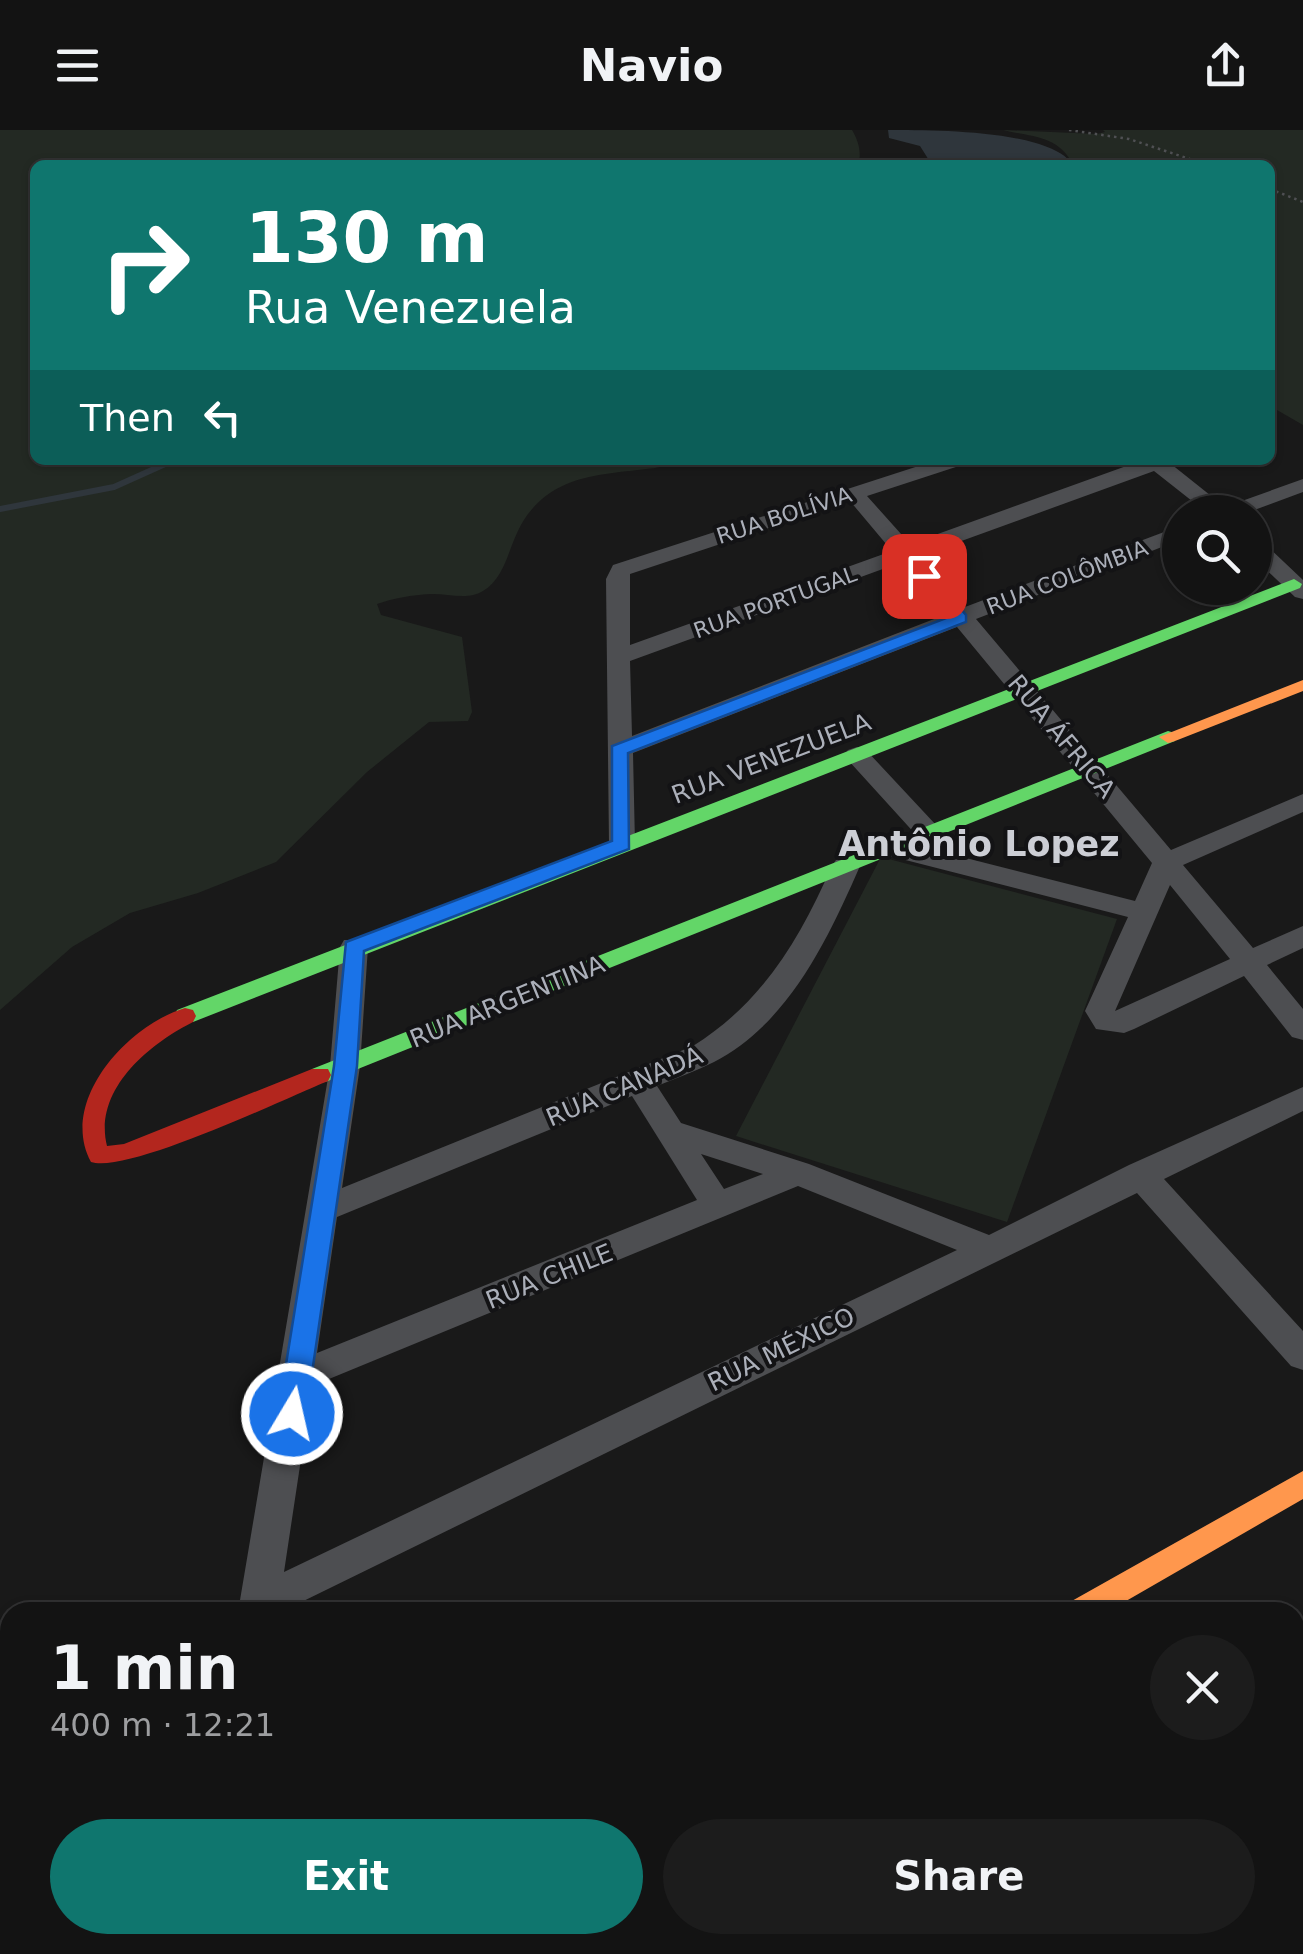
<!DOCTYPE html>
<meta charset="utf-8">
<style>
body{margin:0;font-family:"DejaVu Sans",sans-serif;background:#1c1c1c;color:#f1f3f6;height:100vh;display:flex;flex-direction:column;font-size:38px;white-space:nowrap}
*{box-sizing:border-box;margin:0}
p{font-size:32px;color:#9d9ea0}
.icon{flex:none;width:55px;height:55px;fill:none;stroke:currentColor;stroke-width:2;stroke-linecap:round;stroke-linejoin:round}
.map{position:relative;flex:1;overflow:hidden}
.side{position:absolute;left:0px;top:1472px;width:1305px;height:352px;display:flex;flex-direction:column;background:#131313;border-radius:30px 30px 0 0;box-shadow:0 2px 8px #0004,0 0 0 2px #323233}
.side>*{flex:none}
.top-card{position:absolute;left:30px;top:30px;width:1245px;height:305px;border-radius:15px;box-shadow:0 2px 8px #0004,0 0 0 2px #323233;background:#0f766e;color:#fff;overflow:hidden}
.fabs{position:absolute;left:1162px;top:365px;display:grid;gap:20px}
.fabs a{display:grid;place-items:center;width:110px;height:110px;border-radius:50%;background:#131313;box-shadow:0 2px 8px #0004,0 0 0 2px #323233;font-size:50px}
.pin{position:absolute;display:grid;place-items:center;width:85px;height:85px;color:#fff;margin:-42px;border-radius:20px;box-shadow:0 5px 15px #0006}
.me{position:absolute;width:110px;margin:-55px;rotate:9deg;stroke-linejoin:round;filter:drop-shadow(0 0 8px #0008)}
.turn{display:flex;align-items:center;gap:35px;height:210px;padding:0 50px;font-size:45px}
.turn .icon{width:130px;height:130px;stroke-width:2.5}
.turn b{display:block;font-size:70px;line-height:85px}
.then{display:flex;align-items:center;height:95px;padding:0 50px;background:#0003;gap:20px;font-size:38px}
.round{display:grid;place-items:center;flex:none;width:105px;height:105px;border-radius:52px;background:#1c1c1c}
.overview{display:flex;align-items:center;justify-content:space-between;height:170px;padding:0 50px}
h1{font-size:60px;font-weight:700;line-height:75px}
.button{display:flex;gap:20px;margin-top:auto;padding:20px 50px}
.button a{flex:1;height:115px;border-radius:60px;background:#0f766e;color:#fff;font-size:40px;font-weight:700;line-height:115px;text-align:center}
.button a+a{background:#1c1c1c;color:#f1f3f6}
header{display:flex;justify-content:space-between;align-items:center;height:130px;padding:0 50px;background:#131313;font-size:45px;font-weight:700}
.map>svg:first-child{display:block}
</style>
<header><svg class="icon" aria-label="menu" viewBox="0 0 24 24"><path d="M4 6h16M4 12h16M4 18h16"/></svg>Navio<svg class="icon" aria-label="share" viewBox="0 0 24 24"><path d="M12 15V3M7 8l5-5 5 5M5 13v7h14v-7"/></svg></header>
<div class="map">
<svg width="1303" height="1824" viewBox="0 0 1303 1824">
<rect width="100%" height="100%" fill="#191919"/>
<path fill="#232923" d="M0,0H852C859,12 861,21 859,35H35V330H690C634,349 569,331 528,384C508,410 509,445 483,461C467,471 447,463 430,464C412,465 394,468 377,474L381,485L462,507L472,582L468,591L429,592L367,642L276,732L198,763L130,783L72,817L0,880Z
M1003,0L1097,4L1105,2L1103,0H1303V295L1270,276V35H1073C1059,5 1031,7 1003,0Z
M881,727L1117,789L1007,1092L736,1006Z"/>
<path fill="#2f363c" d="M888,0C936,0 1050,0 1073,35H932L920,16L889,8Z"/>
<g fill="none" stroke-linecap="round" stroke-linejoin="round">
<path stroke="#2f363c" stroke-width="6" d="M0,379L114,357L174,330"/>
<path stroke="#4f5053" stroke-width="2.5" stroke-dasharray="2.5 4" stroke-linecap="butt" d="M1069,0L1129,9L1208,35
M1270,59L1303,72"/>
<path fill="#4d4e51" fill-rule="evenodd" d="M937,330H968L965,334L867,366L910,414L1143,330H1166L1225,377L1303,349V362L1249,382H1206L1154,341L920,426L965,477L1180,396V410L976,489L1171,720L1303,664V682L1183,735L1253,818L1303,796V818L1267,835L1303,879V910L1292,907L1244,846L1134,899L1124,903L1096,899L1085,881L1128,787L878,723L874,717L878,711L887,708L1135,771L1152,733L957,497L633,623L635,714L622,723L609,714L606,449L613,435ZM850,371L892,421L630,515V444ZM902,432L947,484L632,606L630,531ZM1170,755L1230,829L1115,881Z
M1255,410L1263,412L1303,450V469L1295,467L1255,429Z
M857,617L866,620L936,695L940,701L936,707H918L848,630L844,625L848,620Z
M846,727L856,730L860,736C828,809 789,893 714,932C696,941 676,948 657,956L681,993L809,1034L989,1105L1129,1035L1303,957V981L1164,1049L1303,1201V1240L1291,1236L1137,1063L281,1482H238L330,936L340,817L344,810H364L368,817L360,936L342,1058L693,916C763,872 799,810 832,736L836,730ZM632,966L697,1070L317,1223L337,1087ZM701,1024L763,1044L724,1059ZM798,1056L957,1120L284,1442L312,1256Z
M274,1815H320L323,1824H277Z"/>
<path fill="#63d668" fill-rule="evenodd" d="M1294,449L1302,454L1300,458L193,892H177L174,886L177,880Z
M1168,601L1175,603V611L328,951L320,953L309,945L312,939Z
M1295,1760H1303V1794H1295Z
M477,1815H522L518,1824H473Z"/>
<path fill="#ff974d" fill-rule="evenodd" d="M1303,550V561L1175,611L1168,613L1159,607Z
M1303,1341V1369L1107,1482H1065L1070,1472Z"/>
<path fill="#b3261e" fill-rule="evenodd" d="M185,878L193,880L196,886L193,892C149,914 93,960 107,1016L124,1014L312,939H328L331,945L328,951C284,969 128,1044 91,1032C58,971 128,895 185,878Z
M969,1815H1048L1044,1824H965Z"/>
</g>
<path fill="#1a73e8" stroke="#114b97" stroke-width="2.5" d="M919,442H930L966,485V492L628,623L629,719L364,821L357,936L306,1284L302,1292L292,1295L282,1292L278,1284L334,936L346,812L612,711V616L949,487L919,449Z"/>
<g text-anchor="middle" stroke-width="8" stroke-linejoin="round" paint-order="stroke">
<g font-size="22" fill="#abafb9" stroke="#131315">
<text transform="translate(784 385) rotate(-18)" y="8">RUA BOLÍVIA</text>
<text transform="translate(1067 447) rotate(-21)" y="8">RUA COLÔMBIA</text>
<text transform="translate(775 472) rotate(-20)" y="8">RUA PORTUGAL</text>
</g>
<g font-size="25" fill="#abafb9" stroke="#131315">
<text transform="translate(1062 606) rotate(50)" y="9">RUA ÁFRICA</text>
<text transform="translate(771 628) rotate(-21)" y="9">RUA VENEZUELA</text>
<text transform="translate(507 871) rotate(-22)" y="9">RUA ARGENTINA</text>
<text transform="translate(624 956) rotate(-23)" y="9">RUA CANADÁ</text>
<text transform="translate(549 1146) rotate(-22)" y="9">RUA CHILE</text>
<text transform="translate(781 1219) rotate(-26)" y="9">RUA MÉXICO</text>
</g>
<g font-size="35" font-weight="bold" fill="#ccced5" stroke="#131315">
<text x="979" y="726">Antônio Lopez</text>
</g>
</g>
</svg>
<div class="fabs">
<a><svg class="icon" aria-label="search" viewBox="0 0 24 24"><circle cx="10" cy="10" r="6"/><path d="M15 15l6 6"/></svg></a>
</div>
<div class="pin" style="left:924px;top:446px;background:#d93025"><svg class="icon" aria-label="arrive" viewBox="0 0 24 24"><path d="M6 21V4h12l-3 4 3 4H6"/></svg></div>
<svg class="me" style="left:292px;top:1284px" viewBox="-20 -20 40 40"><circle r="17" fill="#1a73e8" stroke="#fff" stroke-width="3"/><path d="M0-11L8 9 0 5-8 9z" fill="#fff"/></svg>
<div class="top-card">
<div class="turn"><svg class="icon" aria-label="right" viewBox="0 0 24 24"><path d="M7 20v-9h11M14 6l5 5-5 5"/></svg><div><b>130 m</b>Rua Venezuela</div></div>
<div class="then">Then<svg class="icon" aria-label="left" viewBox="0 0 24 24"><path d="M17 20v-9H6M10 6l-5 5 5 5"/></svg></div>
</div>
<section class="side">
<div class="overview"><div><h1>1 min</h1><p>400 m · 12:21</p></div><a class="round"><svg class="icon" aria-label="close" viewBox="0 0 24 24"><path d="M6 6l12 12M18 6L6 18"/></svg></a></div>
<div class="button"><a>Exit</a><a>Share</a></div>
</section>
</div>
